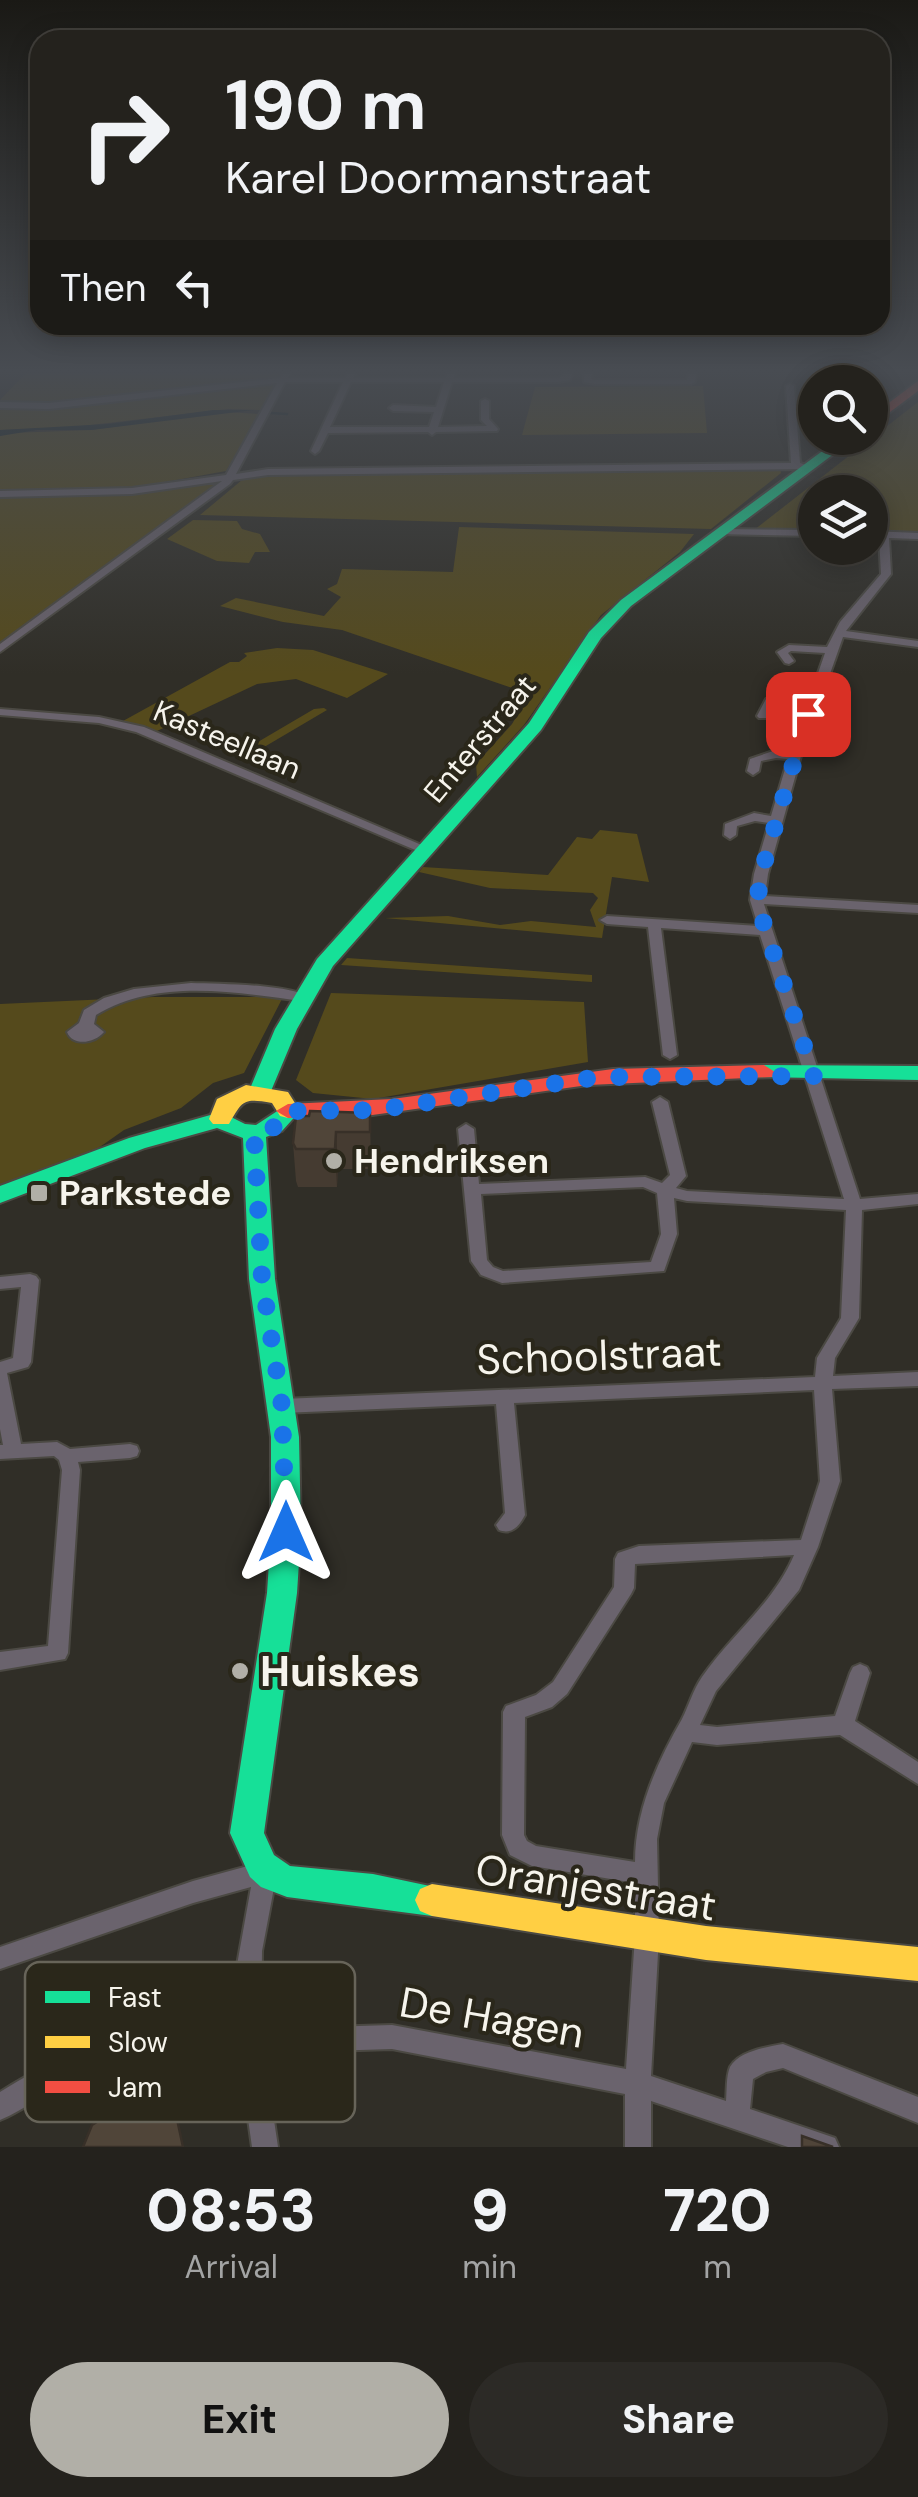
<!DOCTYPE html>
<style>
body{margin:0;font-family:"DM Sans",sans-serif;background:#2c2a26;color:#f1f3f6;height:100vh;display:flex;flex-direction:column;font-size:38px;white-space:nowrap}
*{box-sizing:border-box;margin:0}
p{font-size:32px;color:#a3a4a4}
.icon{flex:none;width:55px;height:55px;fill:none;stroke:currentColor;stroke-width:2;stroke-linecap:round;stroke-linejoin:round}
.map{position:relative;height:2147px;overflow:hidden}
.panel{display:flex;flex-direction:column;background:#24221d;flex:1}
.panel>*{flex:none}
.top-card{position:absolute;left:30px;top:30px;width:860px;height:305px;border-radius:30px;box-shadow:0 5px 25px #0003,0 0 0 2px #413f3b;background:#24221d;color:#f1f3f6;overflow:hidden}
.buttons{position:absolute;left:798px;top:365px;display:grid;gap:20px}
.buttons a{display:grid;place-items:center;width:90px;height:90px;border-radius:50%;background:#24221d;box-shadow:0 5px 25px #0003,0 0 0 2px #413f3b;font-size:50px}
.pin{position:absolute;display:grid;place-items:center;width:85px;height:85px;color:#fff;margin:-42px;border-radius:20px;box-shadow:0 5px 15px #0006}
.me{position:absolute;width:110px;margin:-55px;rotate:0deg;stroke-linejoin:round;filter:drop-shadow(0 0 8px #0008)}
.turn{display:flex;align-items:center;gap:35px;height:210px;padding:0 30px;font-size:45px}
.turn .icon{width:130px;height:130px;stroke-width:2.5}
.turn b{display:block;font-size:70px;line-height:85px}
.then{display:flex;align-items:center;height:95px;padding:0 30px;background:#0003;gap:20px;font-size:38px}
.eta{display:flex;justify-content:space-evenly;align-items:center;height:170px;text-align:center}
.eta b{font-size:60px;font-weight:800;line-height:70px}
.cta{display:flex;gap:20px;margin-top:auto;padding:20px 30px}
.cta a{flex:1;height:115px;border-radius:60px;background:#b1afa7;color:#111;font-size:40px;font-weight:800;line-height:115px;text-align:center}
.cta a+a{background:#2c2a26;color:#f1f3f6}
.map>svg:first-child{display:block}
</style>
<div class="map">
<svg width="918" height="2147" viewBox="0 0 918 2147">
<rect width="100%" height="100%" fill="#302e27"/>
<path fill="#554a1c" d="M25,374H283L262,410L228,409L73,427L0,430V400Z
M703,386L707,433L522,435L535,387Z
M918,402V534L870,533V492H815V531L754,530Z
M224,412L260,414L226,471L132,488L0,491V436L10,433L91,430Z
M780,467L781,473L711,529L200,515L248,475Z
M218,482L219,484L0,647V496L122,494Z
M193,520L237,521L242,529L260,534L270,552H255L249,563L217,561L167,539Z
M459,527L694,534L680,552L601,615L524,725L477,777L476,764L512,724L530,694L342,630L283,622L220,606L236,598L324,616L341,597L327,589L337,584L342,569L453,572Z
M277,648L313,650L388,674L347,698L296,679L257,684L157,731L123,721L230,662H239L247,656L244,653Z
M324,708L327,710L244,759L182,734L194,729L244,750L314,709Z
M600,830L637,834L649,882L612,877L602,938L385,918L448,916L500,925L531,921L596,927L590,910L598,898L593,893L490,888L419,872L423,867L548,875L577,837L592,839Z
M347,958L592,975V982L341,965Z
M331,993L584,1002L588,1062L373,1099L313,1093L296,1080Z
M153,997H283L244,1073L213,1083L181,1108L124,1130L87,1156L0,1188V1004Z"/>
<path fill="#0e1e22" d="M213,410H254L91,430H37L0,436V430L108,424Z"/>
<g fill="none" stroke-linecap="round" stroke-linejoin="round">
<path stroke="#0e1e22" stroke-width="2.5" d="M271,413L287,414"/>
<defs>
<path id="street" d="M282,374H290L288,378H345L347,374H355L353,378H446L447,374H455L454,378H558L563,376L564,374H572L570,380L558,382H452L438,427L487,426L481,420V401L485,399L489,401V419L498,429L497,431L436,432L432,435L428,432L328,433L319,451L315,454L311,451L343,382H285L236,474L268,469L791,463L786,386L790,384L794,386L800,463L809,466L805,469L268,475L233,480L230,484L0,652V644L222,481L132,494L0,497V491L132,488L226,475L277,383L49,409L0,408V402L49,403L280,378ZM351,382H444L436,407L393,405L389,408L393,411L434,412L429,427H330Z
M584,374H592L591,379L595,380H687L688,374H696L695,382L691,384H595L584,382Z
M720,529L815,530V536L717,534L715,532Z
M870,531L918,533V539L889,538L891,574L846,631L918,641V647L843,637L801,756L768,874L765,896L918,905V913L764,904L860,1199L918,1194V1204L862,1210L859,1318L835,1358L833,1376L918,1372V1386L832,1389L840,1481L818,1547L799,1590L716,1691L700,1725L717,1727L835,1716L850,1673L853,1667L860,1664L867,1667L870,1673L855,1721L918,1762V1784L840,1735L717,1745L692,1742L664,1803L657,1839L659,1936L651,2076L726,2101C727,2091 726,2076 730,2067C739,2051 767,2047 783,2044L918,2097V2123L783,2068L766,2072L753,2079L750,2109L835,2138L839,2147H788L651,2101V2147H625V2094L392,2049L264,2053L278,2147H252L239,2055C192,2060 118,2061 76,2078C49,2089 27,2109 0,2120V2092C24,2077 49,2063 76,2053C124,2036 186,2036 237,2030V1965L251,1887L193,1903L0,1969V1947L193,1881L266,1861L274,1865L277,1872L262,1951L261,2029L392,2025L626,2069L635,1936V1883L532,1866L510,1855L502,1835L503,1712L506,1706L536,1695L553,1682L614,1587L615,1559L618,1553L639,1546L801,1540L820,1481L814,1390L514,1403L525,1515C519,1526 512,1535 499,1530L496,1525L505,1513L496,1404L282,1413L276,1411L273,1406L276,1401L282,1399L815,1377L817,1358L841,1318L846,1210L687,1201L674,1198L677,1234L664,1271L502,1283L481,1275L471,1261L458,1129L466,1124L474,1129L479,1184L645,1177L662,1183L670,1175L652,1102L660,1097L668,1102L686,1176L676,1188L687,1191L844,1199L760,935L661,928L677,1055L670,1059L663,1055L648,927L607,924L600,920L607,916L758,926L750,900L754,874L769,823L755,821L737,826L736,835L730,839L724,835L725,824L754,813L771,816L788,759L776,758L761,761L759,771L753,775L747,771L750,759L776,750L790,752L807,705L774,704L767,718H759L757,716L766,699H809L825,653L791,651L788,653L794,661L789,664L785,663L777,652L789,645L827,647L840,622L881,574L879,537H870ZM643,1187L657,1193L661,1234L651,1262L503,1271L493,1267L487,1260L481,1194ZM794,1555C774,1603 731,1635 702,1677C693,1690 689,1705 682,1719C658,1761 635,1810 635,1862L536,1846L527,1841L524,1835L525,1717L552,1707L567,1694L631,1594L634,1588L635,1564Z
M0,709L99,717L144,727L431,849L430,852H420L136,732L99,723L0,715Z
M191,983C219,984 288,984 309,997L302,1001C235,992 156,978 96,1015L94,1024L104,1032C95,1043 73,1047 67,1032L79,1023L84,1010L104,998L134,989Z
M30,1274L36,1276L39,1280L31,1362L28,1367L7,1373L21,1444L57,1442L70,1449L130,1444L137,1446L139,1451L137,1456L130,1458L78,1462L80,1470L68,1653L65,1659L0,1670V1652L48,1646L62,1470L59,1460L54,1456L0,1459V1445H3L0,1429V1362L13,1358L21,1287L0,1289V1277Z"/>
<path id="fast" d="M840,438H855L631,606L601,638L541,730L333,966L297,1029L271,1091L268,1096H252L249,1091L275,1029L317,959L529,723L589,632L621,600Z
M764,1065L918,1066V1080L756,1077L753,1072Z
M288,1104L300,1111L282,1131L266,1137L275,1279L299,1437L301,1532L297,1593L264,1833L274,1855L290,1866L373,1874L444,1889L449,1900L444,1911L432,1916L287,1897L261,1887L250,1877L230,1833L267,1593L271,1532V1437L249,1279L243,1138L217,1128L145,1148L0,1203V1186L129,1138L221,1112L245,1124L256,1125Z"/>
<path id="slow" d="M246,1085L288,1092L300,1111L288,1118L280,1116L272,1103C243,1098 243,1100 229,1124H213L209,1119L217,1099Z
M432,1884L706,1926L918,1947V1981L706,1960L432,1916L420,1911L415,1900L420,1889Z"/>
<path id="jam" d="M918,381V391L870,427V417Z
M764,1065L775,1072L772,1077L588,1085L358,1117L288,1118L276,1111L288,1104L392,1099L613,1069Z"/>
</defs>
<use href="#street" stroke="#4b4943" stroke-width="4"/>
<use href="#fast" stroke="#4b4943" stroke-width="4"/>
<use href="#slow" stroke="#4b4943" stroke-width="4"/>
<use href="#jam" stroke="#4b4943" stroke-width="4"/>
<use href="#street" fill="#6a636d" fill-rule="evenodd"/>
<use href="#fast" fill="#16e098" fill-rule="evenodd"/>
<use href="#slow" fill="#ffcf43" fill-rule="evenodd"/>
<use href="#jam" fill="#f24e42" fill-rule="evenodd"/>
</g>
<path fill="#453b31" d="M370,1113L371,1169H338L337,1187H298L296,1181L293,1143Z"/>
<path fill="#383028" d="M336,1132L338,1169L337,1187L335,1149Z"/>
<path fill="#504539" stroke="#383028" stroke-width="2.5" d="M310,1111L370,1113V1132H336L335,1149H296L293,1143L296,1116H309Z
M174,2105L183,2147H83L92,2125L108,2115L118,2112L135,2117Z
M802,2136L833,2147H802Z"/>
<linearGradient id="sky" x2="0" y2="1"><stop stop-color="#1a1915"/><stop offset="0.55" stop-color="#484c52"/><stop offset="1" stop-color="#484c52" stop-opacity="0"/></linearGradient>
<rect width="918" height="674" fill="url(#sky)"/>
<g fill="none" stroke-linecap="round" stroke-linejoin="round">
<path stroke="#1a73e8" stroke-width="18" stroke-dasharray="0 32.4" d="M286,1532L282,1406L262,1279L254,1133L278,1126L288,1111L376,1110L598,1077L814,1076L757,903L761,874L808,714"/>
</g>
<g fill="#b1afa7" stroke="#2a271a" stroke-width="4">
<circle cx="334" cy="1161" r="10"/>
<rect x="29" y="1183" width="20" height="20" rx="5"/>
<circle cx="240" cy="1671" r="10"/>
</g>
<g text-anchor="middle" stroke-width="8" stroke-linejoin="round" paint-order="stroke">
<g font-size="30" fill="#f6f4ec" stroke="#2a271a">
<text transform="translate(480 739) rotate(-50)" y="10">Enterstraat</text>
<text transform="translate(227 740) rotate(23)" y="10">Kasteellaan</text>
</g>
<g font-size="35" font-weight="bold" fill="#f6f4ec" stroke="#2a271a" text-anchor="start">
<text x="354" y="1173">Hendriksen</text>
<text x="59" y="1205">Parkstede</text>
</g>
<g font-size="42" fill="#f6f4ec" stroke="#2a271a">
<text transform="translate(599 1355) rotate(-2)" y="15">Schoolstraat</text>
<text transform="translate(596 1887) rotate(9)" y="15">Oranjestraat</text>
<text transform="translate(492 2017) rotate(10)" y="15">De Hagen</text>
</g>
<g font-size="42" font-weight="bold" fill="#f6f4ec" stroke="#2a271a" text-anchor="start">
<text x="260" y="1686">Huiskes</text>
</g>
</g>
<rect x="25" y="1962" width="330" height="160" rx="15" fill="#2a271a" stroke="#676459" stroke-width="2.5"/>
<rect x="45" y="1991" width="45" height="12" fill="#16e098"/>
<rect x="45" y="2036" width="45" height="12" fill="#ffcf43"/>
<rect x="45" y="2081" width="45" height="12" fill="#f24e42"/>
<g font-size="28" fill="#f6f4ec">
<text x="108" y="2007">Fast</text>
<text x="108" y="2052">Slow</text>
<text x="108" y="2097">Jam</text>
</g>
</svg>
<div class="buttons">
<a><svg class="icon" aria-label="search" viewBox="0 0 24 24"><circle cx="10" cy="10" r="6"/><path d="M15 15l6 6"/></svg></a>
<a><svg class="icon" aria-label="layers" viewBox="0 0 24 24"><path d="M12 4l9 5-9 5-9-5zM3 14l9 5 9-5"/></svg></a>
</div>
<div class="pin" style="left:808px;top:714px;background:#d93025"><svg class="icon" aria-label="arrive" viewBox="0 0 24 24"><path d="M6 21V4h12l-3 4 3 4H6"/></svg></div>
<svg class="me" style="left:286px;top:1532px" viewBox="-20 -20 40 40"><path d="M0-17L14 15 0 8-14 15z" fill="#1a73e8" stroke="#fff" stroke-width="4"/></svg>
<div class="top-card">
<div class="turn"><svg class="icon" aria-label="right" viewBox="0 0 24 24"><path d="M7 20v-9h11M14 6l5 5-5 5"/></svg><div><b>190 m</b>Karel Doormanstraat</div></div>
<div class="then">Then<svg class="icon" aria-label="left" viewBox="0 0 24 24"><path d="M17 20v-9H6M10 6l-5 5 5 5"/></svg></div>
</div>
</div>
<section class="panel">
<div class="eta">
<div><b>08:53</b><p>Arrival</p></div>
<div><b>9</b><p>min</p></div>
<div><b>720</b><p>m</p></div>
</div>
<div class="cta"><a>Exit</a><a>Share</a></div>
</section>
